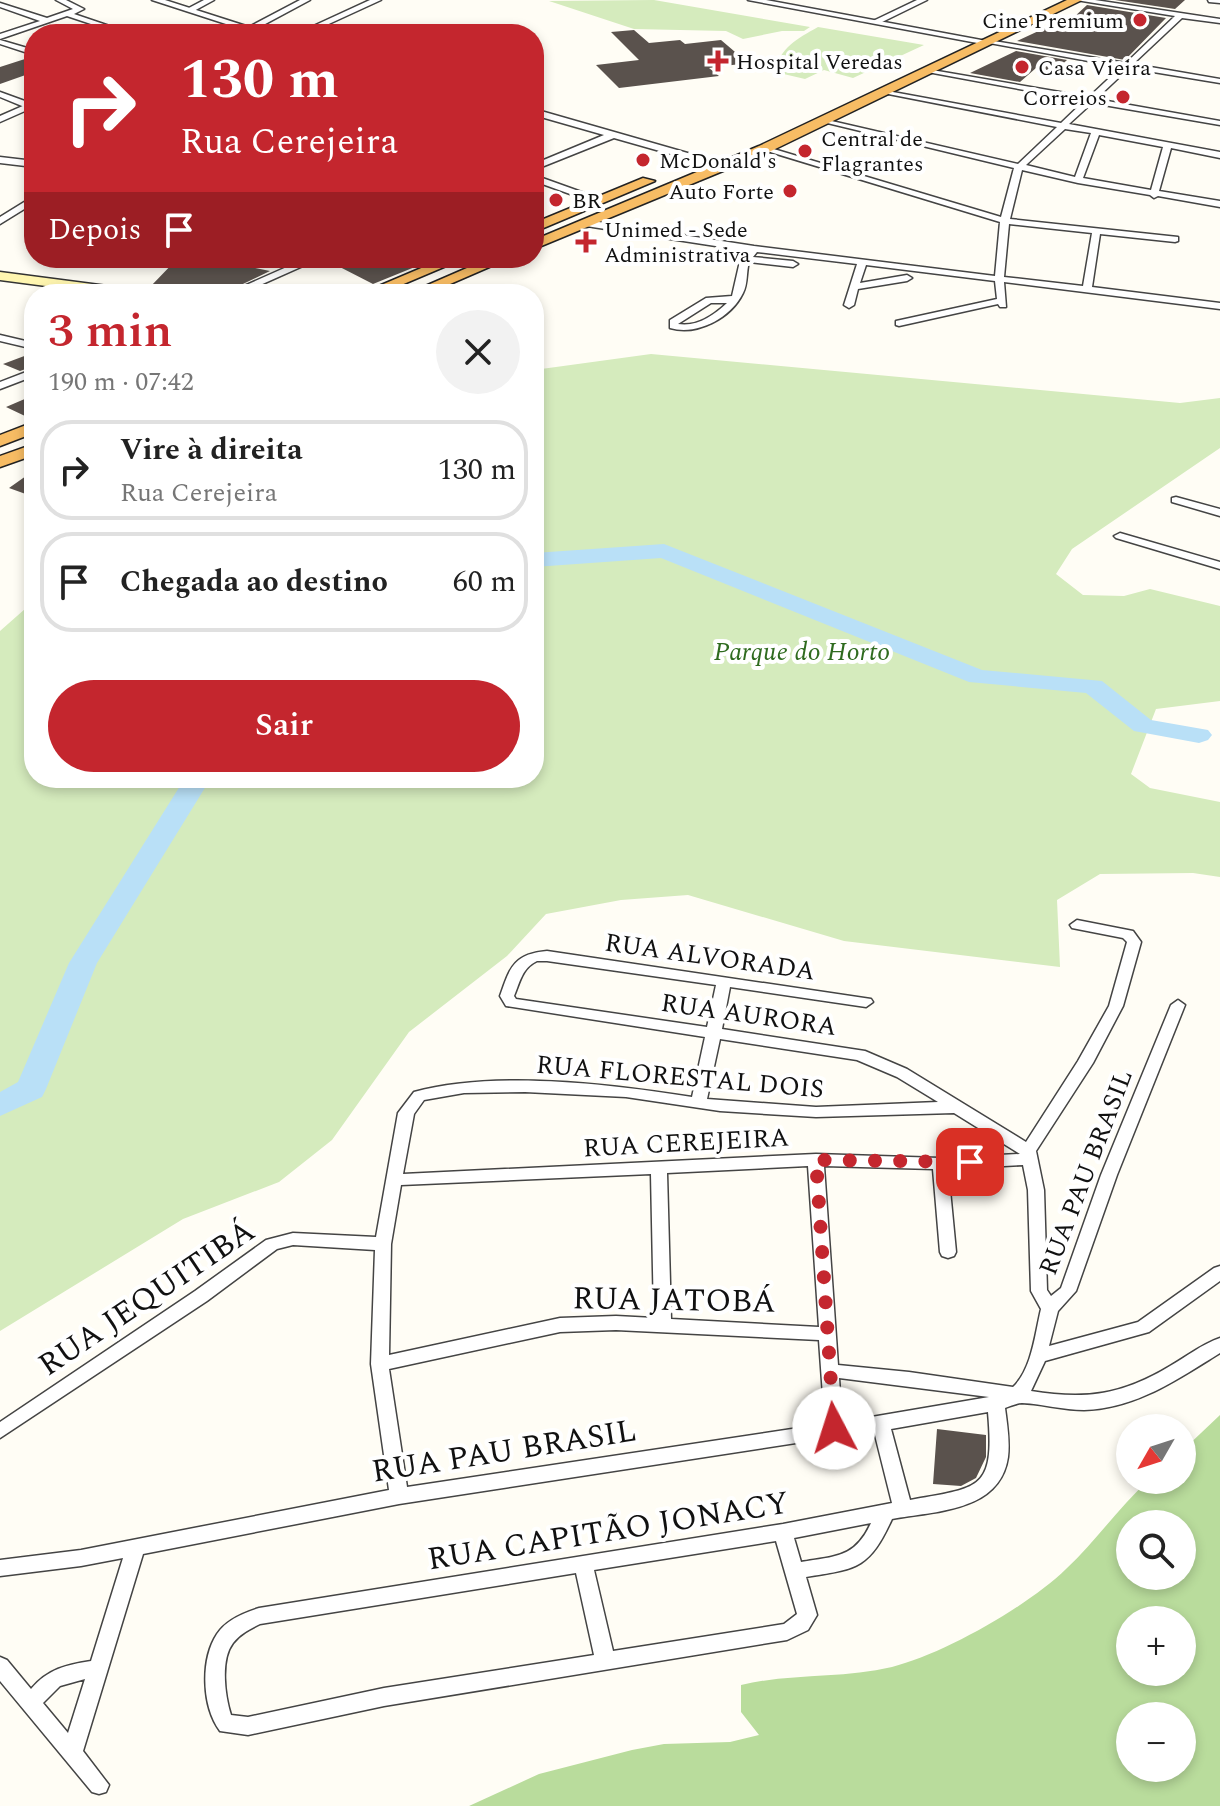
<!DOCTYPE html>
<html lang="pt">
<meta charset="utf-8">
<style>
body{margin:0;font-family:Spectral,serif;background:#f2f2f2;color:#222;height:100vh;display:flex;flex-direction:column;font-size:30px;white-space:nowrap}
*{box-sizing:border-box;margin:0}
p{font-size:26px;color:#767676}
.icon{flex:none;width:44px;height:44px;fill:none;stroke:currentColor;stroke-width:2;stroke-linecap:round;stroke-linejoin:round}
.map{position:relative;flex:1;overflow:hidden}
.details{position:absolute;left:24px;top:284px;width:520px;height:504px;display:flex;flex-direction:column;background:#fff;border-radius:32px;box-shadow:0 4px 12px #0003}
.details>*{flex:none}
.hud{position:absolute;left:24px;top:24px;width:520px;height:244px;border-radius:32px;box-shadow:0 4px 12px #0003;background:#c4262e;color:#fff;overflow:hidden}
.needle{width:52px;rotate:231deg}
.buttons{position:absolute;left:1116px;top:1414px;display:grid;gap:16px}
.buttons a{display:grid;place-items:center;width:80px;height:80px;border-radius:50%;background:#fff;box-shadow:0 4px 12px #0003;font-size:40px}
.pin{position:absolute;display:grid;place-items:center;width:68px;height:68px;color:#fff;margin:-34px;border-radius:16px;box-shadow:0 4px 12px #0006}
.me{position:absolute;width:88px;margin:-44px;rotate:355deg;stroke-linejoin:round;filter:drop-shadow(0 0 6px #0008)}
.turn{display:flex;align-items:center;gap:28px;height:168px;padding:0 24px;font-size:36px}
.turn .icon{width:104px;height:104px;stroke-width:2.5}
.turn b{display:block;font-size:56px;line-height:68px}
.then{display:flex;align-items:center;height:76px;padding:0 24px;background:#0003;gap:16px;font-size:30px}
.round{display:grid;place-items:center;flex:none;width:84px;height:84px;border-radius:42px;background:#f2f2f2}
.head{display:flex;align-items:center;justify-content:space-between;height:136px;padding:0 24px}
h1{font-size:48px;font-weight:600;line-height:60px;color:#c4262e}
.primary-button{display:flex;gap:16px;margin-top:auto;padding:16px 24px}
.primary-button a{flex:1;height:92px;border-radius:48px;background:#c4262e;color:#fff;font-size:32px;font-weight:600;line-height:92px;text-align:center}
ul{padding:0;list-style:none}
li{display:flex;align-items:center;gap:24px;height:100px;margin:0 16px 12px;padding:0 8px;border:4px solid #e0e0e0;border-radius:32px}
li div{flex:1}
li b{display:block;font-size:30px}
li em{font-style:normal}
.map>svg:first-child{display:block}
</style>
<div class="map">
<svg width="1220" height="1806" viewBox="0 0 1220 1806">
<rect width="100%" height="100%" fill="#fffdf5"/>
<path fill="#d5ebbd" d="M653,0H654L810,27L804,31H782L743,39L726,31L634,29L549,1Z
M818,27L924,45L853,78L824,70L805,79L775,72C780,47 797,39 818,27Z
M651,354L1180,403L1220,398V448L1072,549L1056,574L1083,595L1124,596L1150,589L1220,606V701L1156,709L1131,774L1150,788L1220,802V877L1193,873L1100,874L1057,900L1060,967L844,941L688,895L621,900L546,914L507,956L409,1032L332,1140L279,1182L183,1219L0,1331V631L34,601V778H534V370Z"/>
<path fill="#b9dc9c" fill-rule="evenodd" d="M1220,1415V1806H469L539,1774L632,1750L664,1744L730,1742L759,1735L741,1712V1685C790,1673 842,1679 892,1667C944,1654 1028,1606 1066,1569C1096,1541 1118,1508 1149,1480H1182V1451ZM1130,1524H1182V1576H1130ZM1130,1620H1182V1672H1130ZM1130,1716H1182V1768H1130Z"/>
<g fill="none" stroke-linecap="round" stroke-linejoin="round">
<path fill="#b9e0f7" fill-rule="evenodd" d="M664,544L982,670L1102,681L1151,720L1208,730L1212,735L1208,740L1199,743L1134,731L1086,693L969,682L661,558L534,567V553Z
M185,778H211L97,963L46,1089L42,1097L0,1116V1092L18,1082L69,963Z"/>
</g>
<path fill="#5a524d" d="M1115,0H1185L1175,9Z
M1087,5L1166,18L1125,60L1017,41L1045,28L1059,31Z
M634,30L649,43L680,40L685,44L721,40L748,63L709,68L719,76L619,88L596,65L639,60L611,32Z
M1016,51L1067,60L1054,72L1036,68L1020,82L970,73Z
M28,58L34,60V72L0,84V67Z
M178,258H204L270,271L222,294H188L150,287Z
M350,258H437L373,284L334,264Z
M27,355L34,358V366L20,371L3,364Z
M27,398L34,401V413L25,416L6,407Z
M26,476L34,479V497L9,488Z
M937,1429L986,1435V1457L976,1478L961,1486L933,1484Z"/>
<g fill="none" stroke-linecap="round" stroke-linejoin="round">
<defs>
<path id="minor" d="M56,0H66L84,9L74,14L133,34H121L67,16L0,39V34L40,21L0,7V3L47,18L73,9Z
M204,0H214L192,12L185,10Z
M300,0H310L252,31L245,29Z
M917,0H927L880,23L873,21Z
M1076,0H1095L1220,19V23L1182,18L1133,64L1220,79V83L1129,68L1096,99L1220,121V125L1092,103L1069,124L1220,152V158L1171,148L1159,191L1220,201V207L1158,196L1154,198L1150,195L1078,183L1022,170L1010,219L1178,237V241L1175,242L1100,234L1092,287L1220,303V309L1004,282L1006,307H1000L998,304L899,326L896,325V321L997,299L995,281L866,265L860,283L907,275L912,278L907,281L858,289L854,305L849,308L844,305L857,264L757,252L753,257L793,261L798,264L793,267L749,262C746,272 748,284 743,293C731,318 697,336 670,328V320L706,298L732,296L740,261L722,259V255L744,256L748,251L586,226L582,223L586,220L754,246L995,276L1000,222L760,149L767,147L1001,217L1014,168L819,121L823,119L1018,164L1057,127L878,92L882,90L1061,123L1084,101L922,71L926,69L1089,97L1121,67L984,42L988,40L1126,63L1175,16ZM1065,129L1091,133L1075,177L1026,165ZM1099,135L1163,147L1151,190L1083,178ZM1009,224L1092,233L1083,286L1004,277ZM711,303H727C713,316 697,327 678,324Z
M1208,0H1220V3L1209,2Z
M0,40L34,50V55L0,44Z
M0,92L33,104L34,106L27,108L0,97Z
M0,157L34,161V167L0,163Z
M534,175L601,199L602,201L595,203L534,181Z
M34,196V203L0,224V217Z
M0,335L34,343V349L0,341Z
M1176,497L1220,509V516L1172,502V498Z
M1120,533L1220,562V569L1116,538L1114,536Z
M1077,920L1133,931L1141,942L1123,1006L1093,1063L1036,1151L1044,1190L1047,1290L1051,1296L1061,1288L1101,1175L1171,1005L1178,1000L1185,1005L1117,1175L1076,1291L1058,1311L1049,1346L1138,1322L1214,1268L1220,1266V1281L1149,1332L1045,1361L1031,1391C1086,1400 1122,1395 1170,1366C1186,1357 1202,1344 1220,1338V1353C1178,1379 1135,1409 1084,1410C1063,1410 1043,1404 1022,1403C1017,1403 1011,1406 1005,1408C1007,1424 1010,1441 1008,1457C1000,1512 935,1511 892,1519C869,1569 857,1569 806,1577L817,1615L808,1630L787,1640L384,1706L248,1735L220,1731C202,1707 200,1660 217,1634C226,1620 243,1613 259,1608L783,1524L892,1503L874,1431L399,1504L143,1554L83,1751L109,1785L106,1792L99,1794L92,1792L0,1681V1657L7,1660L31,1689C48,1669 66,1665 91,1661L123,1558L81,1566L0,1576V1560L81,1550L389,1490L371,1364L375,1250L293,1245L277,1249L207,1301L0,1438V1422L195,1291L266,1240L293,1233L376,1237L398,1113L414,1092C494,1070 610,1084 692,1097L705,1037L506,1006L500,996C510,968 513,954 547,951L871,999L873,1002L866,1007L730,987L722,1029L865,1051L907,1069L1026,1142L1078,1061L1109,1006L1127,942L1123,938L1072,928L1070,925ZM537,961H547L716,985L707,1027L516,999L514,996C520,982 522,968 537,961ZM720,1039L857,1060L897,1077L938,1102L816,1107L707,1099ZM525,1092L626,1097L720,1111L816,1117L954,1113L1020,1154L940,1158L816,1154L403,1174L414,1114L424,1100L464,1093ZM1023,1165L1028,1190L1031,1291L1041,1309C1035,1334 1032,1369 1013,1387L909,1372L838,1365L824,1166L933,1169L940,1252L942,1256L948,1258L954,1256L956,1252L948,1169ZM808,1166L819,1327L671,1319L667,1173ZM651,1174L654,1318L616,1316L560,1318L389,1355L391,1244L401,1185ZM616,1330L819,1340L825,1424L407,1487L389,1369L560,1332ZM839,1378L989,1397L842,1422ZM988,1412C995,1491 980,1487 910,1500L891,1429ZM871,1523C855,1558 836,1556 801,1562L794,1538ZM776,1541L797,1614L784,1624L613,1651L594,1570ZM576,1573L594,1655L384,1688L248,1717L231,1715C225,1696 220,1660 233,1643C240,1634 250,1629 260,1624ZM85,1679L68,1733L43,1703L60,1686Z"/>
<path id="tertiary" d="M152,0H165L271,34C259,34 250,29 238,28C228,27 216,34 205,34L226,24Z
M370,0H381L307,34H296Z
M748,0H766L992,42L988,45Z
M34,101V107L0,122V116Z
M534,109L705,158L707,160L702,163L614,138L534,170V164L604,135L534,115Z
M307,258H321L240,294H226Z
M34,369V376L0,389V382Z"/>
<path id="secondary" d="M0,272L138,290L145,294H107L0,280Z"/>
<path id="trunk" d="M1067,0H1082L769,152L534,249V240L759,146Z
M643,178L655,181L534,232V223Z
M445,258H465L380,294H360Z
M490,258H510L427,294H407Z
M34,422V433L0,446V435Z
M34,444V455L0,467V456Z"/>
</defs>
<use href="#minor" stroke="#444" stroke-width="3"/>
<use href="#tertiary" stroke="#444" stroke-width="3"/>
<use href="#secondary" stroke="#333" stroke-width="3"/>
<use href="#trunk" stroke="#222" stroke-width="3"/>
<use href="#minor" fill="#fff" fill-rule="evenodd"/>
<use href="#tertiary" fill="#fff" fill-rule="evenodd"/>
<use href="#secondary" fill="#fff6b0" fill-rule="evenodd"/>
<use href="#trunk" fill="#f7bc64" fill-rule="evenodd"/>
</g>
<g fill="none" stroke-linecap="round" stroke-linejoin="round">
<path stroke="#c4262e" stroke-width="14" stroke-dasharray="0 25.2" d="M834,1428L816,1160L970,1162"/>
</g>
<g fill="#c4262e" stroke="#fff" stroke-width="3">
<circle cx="1140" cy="20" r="8"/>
<path d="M714 49h8v8h8v8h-8v8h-8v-8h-8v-8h8z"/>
<circle cx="1022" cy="67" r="8"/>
<circle cx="1123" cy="97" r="8"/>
<circle cx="805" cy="151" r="8"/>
<circle cx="643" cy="160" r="8"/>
<circle cx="790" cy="191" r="8"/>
<circle cx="556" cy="200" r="8"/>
<path d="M582 230h8v8h8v8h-8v8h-8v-8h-8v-8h8z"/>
</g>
<g text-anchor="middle" stroke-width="8" stroke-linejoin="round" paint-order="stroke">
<g font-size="22" fill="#111" stroke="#fff" text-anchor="start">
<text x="1124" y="28" text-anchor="end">Cine Premium</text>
<text x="736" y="69">Hospital Veredas</text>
<text x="1038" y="75">Casa Vieira</text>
<text x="1107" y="105" text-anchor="end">Correios</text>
<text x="821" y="146">Central de<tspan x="821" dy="25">Flagrantes</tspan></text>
<text x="659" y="168">McDonald's</text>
<text x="774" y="199" text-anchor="end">Auto Forte</text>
<text x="572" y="208">BR</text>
<text x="604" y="237">Unimed - Sede<tspan x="604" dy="25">Administrativa</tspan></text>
</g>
<g font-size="26" font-style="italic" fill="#2f6b1f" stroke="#fff">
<text x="802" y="660">Parque do Horto</text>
</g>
<g font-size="26" fill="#111" stroke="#fff">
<text transform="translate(710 956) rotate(8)" y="9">RUA ALVORADA</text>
<text transform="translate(749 1014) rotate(8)" y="9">RUA AURORA</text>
<text transform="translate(680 1076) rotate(5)" y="9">RUA FLORESTAL DOIS</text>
<text transform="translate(686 1142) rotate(-3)" y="9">RUA CEREJEIRA</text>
<text transform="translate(1085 1172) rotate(-69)" y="9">RUA PAU BRASIL</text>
</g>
<g font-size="32" fill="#111" stroke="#fff">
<text transform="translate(146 1297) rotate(-34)" y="11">RUA JEQUITIBÁ</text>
<text transform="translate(674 1299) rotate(1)" y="11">RUA JATOBÁ</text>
<text transform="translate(504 1450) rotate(-9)" y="11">RUA PAU BRASIL</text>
<text transform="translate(608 1530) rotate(-9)" y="11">RUA CAPITÃO JONACY</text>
</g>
</g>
</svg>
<div class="buttons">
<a><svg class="needle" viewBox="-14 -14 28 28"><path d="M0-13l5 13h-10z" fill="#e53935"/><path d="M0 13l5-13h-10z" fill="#767676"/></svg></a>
<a><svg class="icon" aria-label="search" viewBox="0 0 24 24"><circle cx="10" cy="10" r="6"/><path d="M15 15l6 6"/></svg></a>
<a>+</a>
<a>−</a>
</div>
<div class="pin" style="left:970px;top:1162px;background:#d93025"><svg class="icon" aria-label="arrive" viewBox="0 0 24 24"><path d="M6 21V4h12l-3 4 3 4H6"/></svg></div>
<svg class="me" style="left:834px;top:1428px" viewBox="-20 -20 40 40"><circle r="19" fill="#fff"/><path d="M0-13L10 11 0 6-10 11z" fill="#c4262e"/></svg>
<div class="hud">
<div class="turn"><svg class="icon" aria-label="right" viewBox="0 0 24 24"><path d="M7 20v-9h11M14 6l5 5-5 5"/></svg><div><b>130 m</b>Rua Cerejeira</div></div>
<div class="then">Depois<svg class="icon" aria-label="arrive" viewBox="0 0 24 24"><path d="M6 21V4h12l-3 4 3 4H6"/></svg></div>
</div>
<section class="details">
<div class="head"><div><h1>3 min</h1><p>190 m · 07:42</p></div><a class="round"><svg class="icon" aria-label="close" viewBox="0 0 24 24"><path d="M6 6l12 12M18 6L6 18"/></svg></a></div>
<ul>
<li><svg class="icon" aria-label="right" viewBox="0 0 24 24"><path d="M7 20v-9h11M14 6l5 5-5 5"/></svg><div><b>Vire à direita</b><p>Rua Cerejeira</p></div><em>130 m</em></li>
<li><svg class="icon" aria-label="arrive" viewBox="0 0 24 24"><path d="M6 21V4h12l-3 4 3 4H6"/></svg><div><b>Chegada ao destino</b></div><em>60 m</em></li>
</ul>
<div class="primary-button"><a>Sair</a></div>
</section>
</div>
